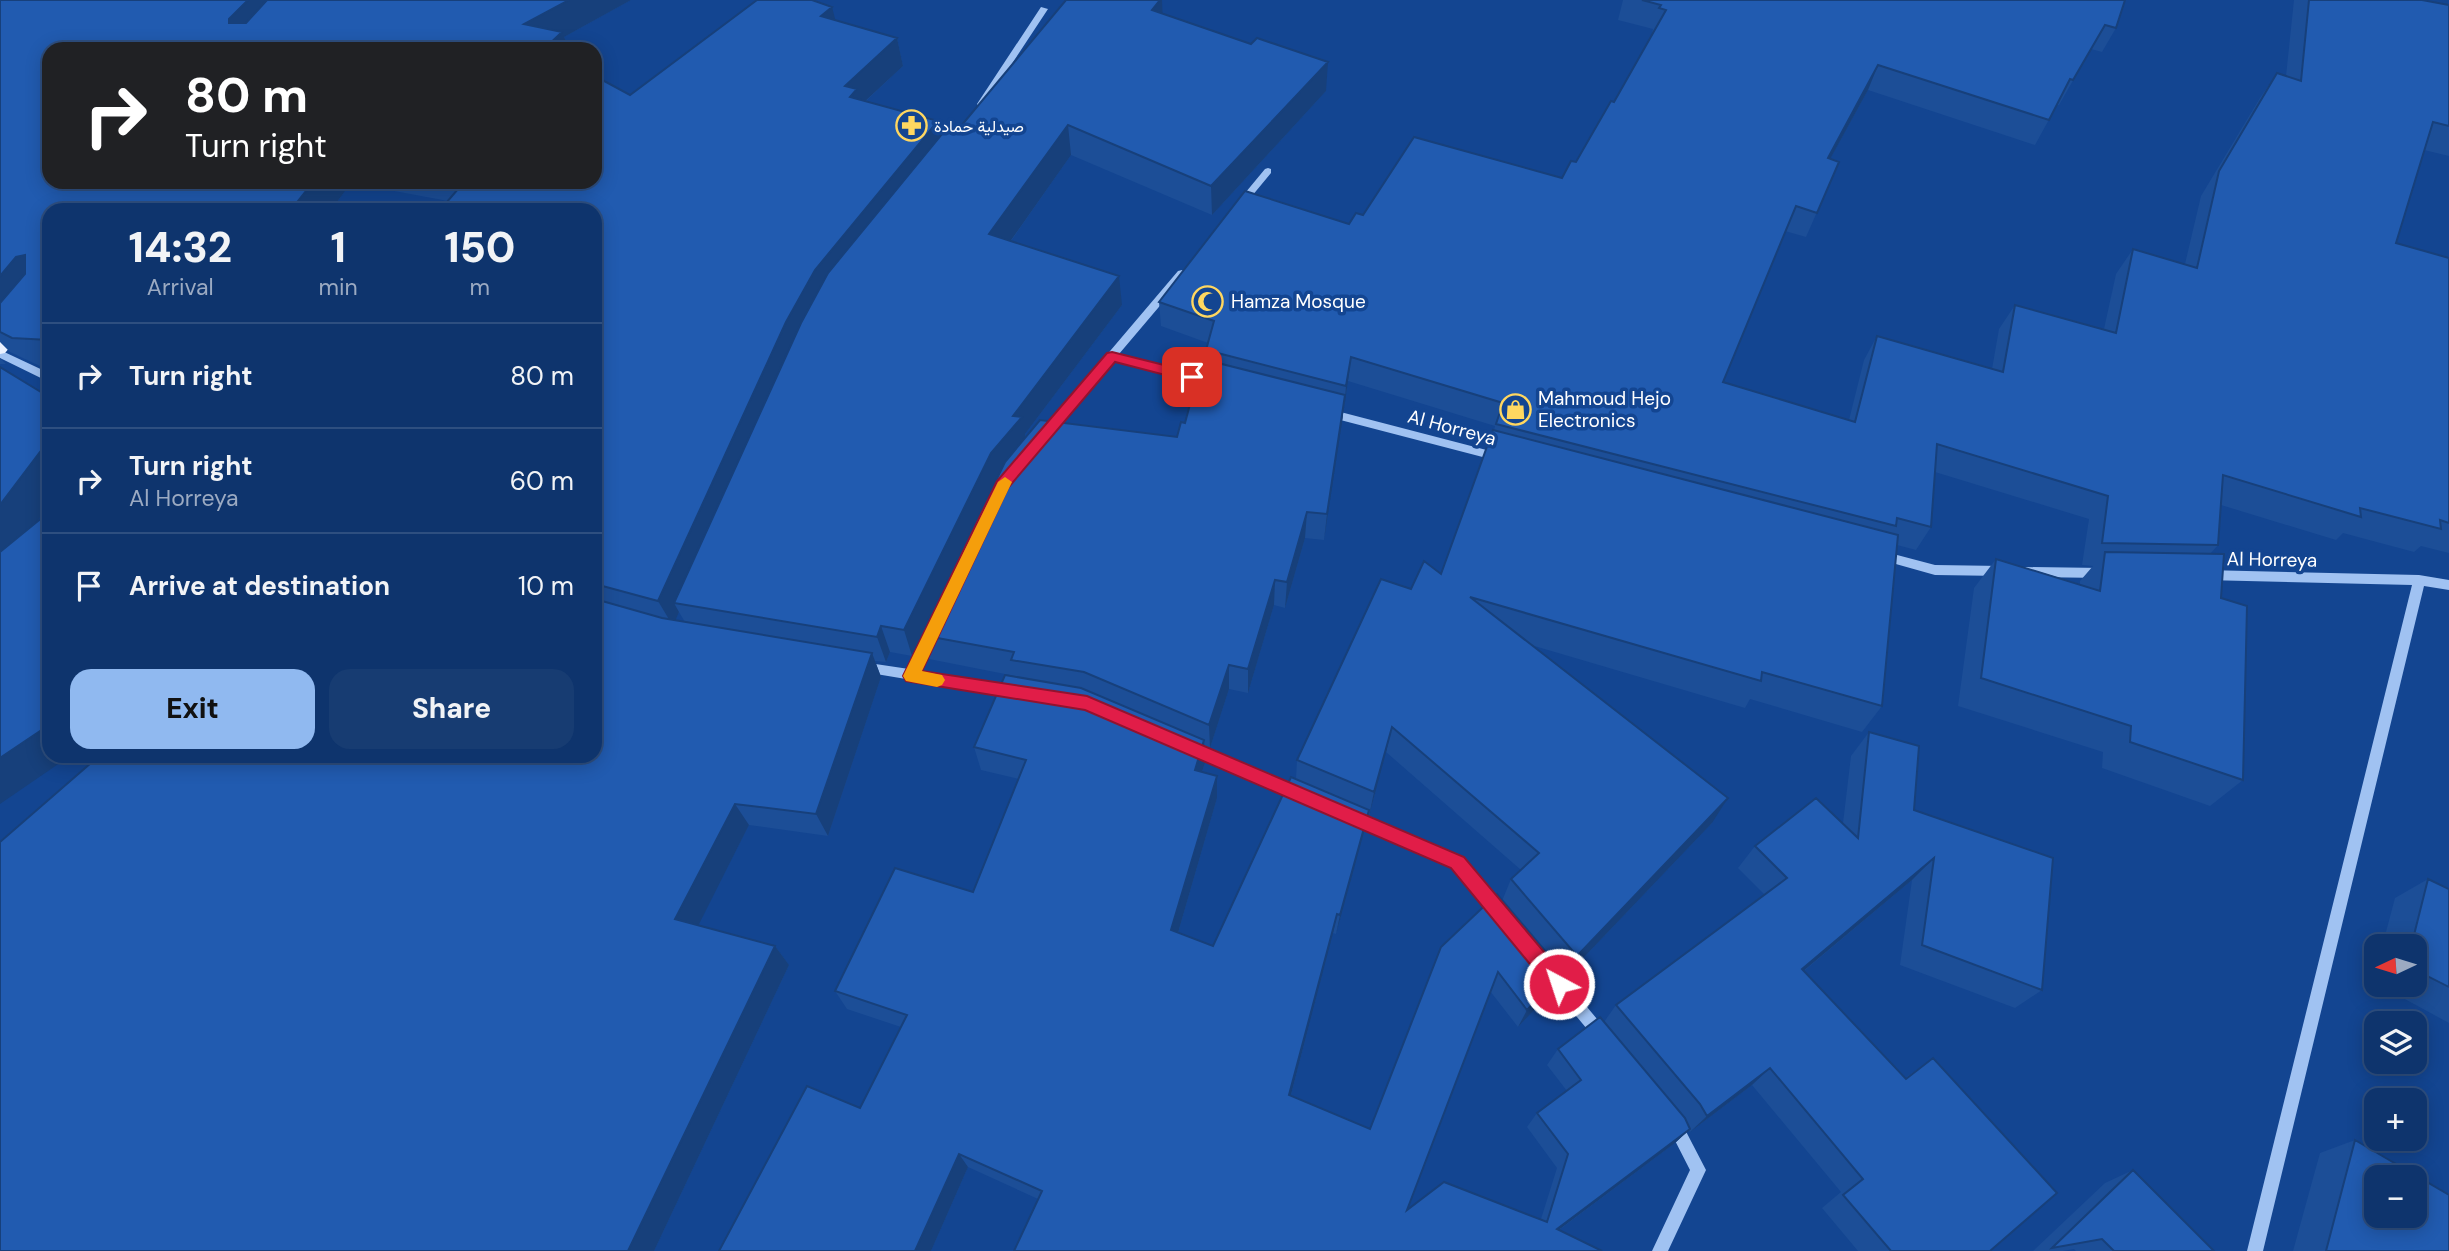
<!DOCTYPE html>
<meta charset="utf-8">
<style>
body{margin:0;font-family:"DM Sans",Vazirmatn,sans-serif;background:#173c72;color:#f1f3f6;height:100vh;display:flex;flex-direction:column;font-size:26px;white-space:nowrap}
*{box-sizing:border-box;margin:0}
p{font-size:23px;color:#9baac2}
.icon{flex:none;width:38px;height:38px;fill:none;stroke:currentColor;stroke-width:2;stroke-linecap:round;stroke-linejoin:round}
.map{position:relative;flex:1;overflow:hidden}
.panel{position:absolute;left:42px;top:203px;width:560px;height:560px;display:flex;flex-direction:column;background:#0e346d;border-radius:21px;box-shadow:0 4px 18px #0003,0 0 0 2px #2e4f80}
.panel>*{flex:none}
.hud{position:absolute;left:42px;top:42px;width:560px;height:147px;border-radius:21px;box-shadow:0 4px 18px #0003,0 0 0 2px #2e4f80;background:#202124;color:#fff;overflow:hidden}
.needle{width:46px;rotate:266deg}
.tools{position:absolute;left:2364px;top:934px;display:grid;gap:14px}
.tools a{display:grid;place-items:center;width:63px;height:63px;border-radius:14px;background:#0e346d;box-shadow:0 4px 18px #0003,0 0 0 2px #2e4f80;font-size:35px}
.pin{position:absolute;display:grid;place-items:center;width:60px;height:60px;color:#fff;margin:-30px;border-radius:14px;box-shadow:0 4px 10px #0006}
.me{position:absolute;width:77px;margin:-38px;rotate:320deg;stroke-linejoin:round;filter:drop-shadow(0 0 5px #0008)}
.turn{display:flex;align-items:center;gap:24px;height:147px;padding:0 28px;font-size:32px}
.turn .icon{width:91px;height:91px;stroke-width:2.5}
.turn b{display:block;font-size:49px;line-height:60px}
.eta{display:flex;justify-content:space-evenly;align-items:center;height:119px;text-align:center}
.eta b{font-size:42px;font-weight:800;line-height:49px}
.action{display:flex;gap:14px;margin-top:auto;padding:14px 28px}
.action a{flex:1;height:80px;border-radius:21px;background:#90b9f0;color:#111;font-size:28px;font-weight:800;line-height:80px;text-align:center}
.action a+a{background:#173c72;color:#f1f3f6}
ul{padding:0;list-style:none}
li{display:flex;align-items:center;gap:21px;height:105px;padding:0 28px;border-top:2px solid #2e4f80}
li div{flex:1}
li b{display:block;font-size:26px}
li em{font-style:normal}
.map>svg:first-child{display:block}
</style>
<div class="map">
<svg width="2449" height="1251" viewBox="0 0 2449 1251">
<rect width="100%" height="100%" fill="#134591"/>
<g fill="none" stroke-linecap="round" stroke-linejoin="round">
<path fill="#a0c2f2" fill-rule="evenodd" d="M1041,7L1048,9L984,106H978L977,104Z
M1268,168L1271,169V173L1242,208H1236V204L1265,169Z
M1182,270L1187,273L1186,275L1119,354L1214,379L1215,382L1214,385L1210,386L1114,360L1051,436H1043L1041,433L1043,430L1178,271Z
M0,350L49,373V382L0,358Z
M1329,409L1498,453L1504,457L1498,461L1325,416L1324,413L1325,410Z
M1882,551L1935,565L2002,566L2006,568L2008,571L2006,574L2002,576L1935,575L1878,559L1876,556Z
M2023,567L2103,568L2107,570L2109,573L2107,576L2103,578L2023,577L2019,575L2017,572L2019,569Z
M2205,570L2419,575L2449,580V590L2424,586L2263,1251H2247L2412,585L2205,580L2201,578L2199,575L2201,572Z
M932,627L936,628L938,632L920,671L1014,687L1018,688L1020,692L1018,696L1014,697L858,671L856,667L858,663L862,662L909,669L928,628Z
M1190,742L1304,790L1306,794L1304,798L1299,800L1294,798L1185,752L1183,748L1185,744Z
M1351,811L1463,859L1504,907L1506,912L1504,917L1499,919L1494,917L1453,867L1346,821L1344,817L1346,813Z
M1547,963L1552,965L1607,1031L1609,1036L1607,1041L1602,1043L1597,1041L1542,975L1540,970L1542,965Z
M1674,1115L1679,1118L1706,1170L1668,1251H1652L1690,1170L1666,1123L1669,1118Z"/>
<path fill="#eaf1ff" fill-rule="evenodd" d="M49,285V300L5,353L0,354V339L44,287Z"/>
</g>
<path fill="#1c4e97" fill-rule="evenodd" d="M0,0H631L564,37L570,49H49V182H595L630,95L836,20L897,38L903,66L866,101L938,121L941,135L961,126L1162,0V14L1326,91L1212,215L1071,155L1011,241L1122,305L1025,434L1026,437H1177L1185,423L1206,359V350L1208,343L1161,326L1159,302L1349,224L1363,215L1562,178L1576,162L1614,102L1653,33H1652L1653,29L1618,20L1623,0H2125L2116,28L2102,52L2091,49L2059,105H2057L2035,145L1868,90L1830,159L1839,162L1806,237L1785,231L1723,382L1849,420L1864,360L1877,336L1992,369L1999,329L2015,305L2104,329L2116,274L2133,249L2185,264L2201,196L2260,98L2277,73L2286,76L2294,0H2422L2449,5V156L2424,150L2396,243L2449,258V553L2421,546L2414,552L2343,533L2336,540L2221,505L2218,545L2210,554L2221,598L2243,780L2210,806L2102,768L2103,752L1958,706L1974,588L1996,559L2080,584V581L2093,566L2082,565L2089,519L1935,472L1931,527L1916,550L1897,545L1882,706L1862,732L1750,699L1745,708L1531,645L1712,823L1565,977L1562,973L1552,991L1518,1027L1490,991L1407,1210L1541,1219L1557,1168L1527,1127L1537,1113L1567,1091L1547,1065L1558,1049L1604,1022L1616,1005L1765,895L1738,868L1755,846L1843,823L1851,756L1869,732L1914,810L2042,990L2015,1008L1900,965L1912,880L1804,971L1905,1078L1933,1058L1990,1251H1858L1822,1208L1841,1192L1752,1085L1690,1132L1689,1130L1675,1143L1559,1230L1038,1199L968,1167L931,1251H719L860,1108L901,1027L847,1009L835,991L973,892L1019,779L981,770L974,747L1015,676L929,659L922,636L912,656L890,652L886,662L875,661L881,677L828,836L749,825L698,925L775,946L789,965L654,1251H0L595,756V210H450L446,203L448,201L351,183L331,210H49V366H40L10,352L0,342ZM1348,381L1495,426L1494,431L1441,574L1411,589L1297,760L1296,779L1213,946L1178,933L1217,798V776L1202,772L1205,763L1204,746L1210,748L1229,689L1248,693L1274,605L1285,608L1305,538L1324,540ZM679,612L685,622L675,620ZM1386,752L1521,870L1511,879L1502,901L1370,1129L1291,1095L1333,933L1336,934L1364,832L1368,816H1369Z
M0,358L6,364H0Z
M2428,879L2449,889V1023L2379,985H2415V947H2382L2395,898Z
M2376,969V984L2373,982Z
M2355,1140L2449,1251H2293L2320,1153Z
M2133,1170L2214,1251H2076L2074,1249L2063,1251H2033L2105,1183Z"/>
<path fill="#17407b" d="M248,0H292L247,47L229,23V19Z
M569,0H631L564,37L570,49H544L524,24Z
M1160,0H1162L1163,27L1152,10Z
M832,7L839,34L821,16Z
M897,38L903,66L861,105L857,125L845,86Z
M1328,62L1326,91L1212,215L1211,186Z
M1878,65L1868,90L1817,183L1828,158Z
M938,121L944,149L674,603L679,612L673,626L658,601L786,322L815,270Z
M1068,125L1071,155L995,263L989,234Z
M84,182H129L84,184Z
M313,182H351V183L331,210H297L294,206Z
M229,202L234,210H223Z
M25,255L49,281L0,332V276L16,257Z
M1119,276L1122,305L1025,434L1027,445L997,481L912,656L904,630L991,453L1013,416Z
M1351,357L1348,381L1344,409L1346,386Z
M1345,395L1342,422L1324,540L1327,514Z
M49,440V505L0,572V505Z
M1307,512L1305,538L1285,608L1287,582Z
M1275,580L1274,605L1248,693V669Z
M881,626L890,652L886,662L877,637Z
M872,653L881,677L828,836L816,814Z
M1229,665V689L1210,748L1209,725Z
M49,725V756H70L0,804V758Z
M1392,727L1386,752L1369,816L1374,792Z
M1204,740L1205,763L1195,792V770Z
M1217,776V798L1173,950L1171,930Z
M1728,798L1712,823L1565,977L1577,956Z
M735,804L749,825L692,938L675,919Z
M1369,810L1364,832L1336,934L1340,915Z
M1934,858L1912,880L1783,988L1802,969Z
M1337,914L1333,933L1287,1110L1289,1095Z
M775,946L789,965L654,1251H628Z
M1563,972L1552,991L1518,1027L1527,1010Z
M1770,1068L1752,1085L1690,1132L1707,1116Z
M1690,1129L1675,1143L1545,1240L1557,1229Z
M959,1154L968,1167L931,1251H915Z"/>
<path fill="#215bb0" stroke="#17407b" stroke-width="2" fill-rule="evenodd" d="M0,0H248L229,19V23H246L267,0H569L524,24L562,32L544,49H49V182H84V184H102L104,182H313L294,206L229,202L223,210H49V340L12,338L0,332V303L25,274V255L16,257L0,276Z
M757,0H812L832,7L821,16L897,38L845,86L857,89L850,97L938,121L815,270L786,322L658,601L595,584V210H469L471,207L446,203L464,182H595V76L630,95Z
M1066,0H1160L1152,10L1251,44L1257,38L1328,62L1211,186L1068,125L989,234L1119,276L1013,416L1022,417L991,453L904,630L881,626L877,637L674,603L801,323L828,273L951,123L961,126Z
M1642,0H2125L2116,28L2105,25L2073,80L2070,79L2049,120L1878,65L1828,158L1839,162L1817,213L1796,206L1723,382L1855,422L1877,336L2003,372L2015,305L2116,333L2133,249L2197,268L2219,171L2277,73L2301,81L2309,0H2422L2449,5V126L2433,122L2396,243L2449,258V523L2440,520L2441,529L2360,508L2361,517L2223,475L2218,545L2102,543L2108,496L1937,444L1931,527L1897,518L1896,526L1496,424L1503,403L1351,357L1346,386L1206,350L1214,321L1159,302L1245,191L1349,224L1356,213L1363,215L1414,137L1562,178L1571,161L1576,162L1611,101L1614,102L1666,10L1659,8L1661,5Z
M1202,359L1345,395L1327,514L1307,512L1287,582L1275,580L1248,669L1229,665L1209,725L1084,672L1011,660L1014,652L921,635L1005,462L1040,420L1177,437L1181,422L1185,423Z
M0,367L49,397V440L0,505Z
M1493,430L1898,535L1882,706L1762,672L1761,681L1470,597L1728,798L1577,956L1511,879L1539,853L1392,727L1374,792L1297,760L1381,579L1411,589L1424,561L1441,574Z
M49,512V725L0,758V552Z
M2105,552L2224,554L2221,598L2247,606L2243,780L2130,742L2131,726L1981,678L1996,559L2100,591Z
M595,599L662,618L872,653L816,814L735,804L675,919L775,946L628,1251H0V842L99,756H595Z
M1005,675L1081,688L1204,740L1195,770L1217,776L1171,930L1213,946L1291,777L1369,810L1340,915L1337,914L1289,1095L1370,1129L1441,947L1497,894L1563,972L1527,1010L1498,972L1407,1210L1444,1182L1547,1222L1568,1154L1537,1113L1581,1080L1558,1049L1600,1017L1685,1118L1690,1129L1557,1229L1602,1251H1014L1042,1191L959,1154L915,1251H719L807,1086L860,1108L907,1015L835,991L895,868L973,892L1026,760L974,747Z
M1869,732L1919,746L1914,810L2053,858L2042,990L1922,945L1934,858L1802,969L1906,1079L1933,1058L2057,1193L1990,1251H1891L1843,1195L1863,1179L1770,1068L1707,1116L1700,1104L1616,1005L1787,878L1755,846L1816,798L1858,838Z
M2428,879L2449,889V987L2415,970V947H2411Z
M2355,1140L2449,1195V1251H2326ZM2376,1178H2415V1216H2376Z
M2133,1170L2214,1251H2114L2102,1239L2052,1248Z"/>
<path fill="#e11d48" stroke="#92132f" stroke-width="2" d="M1112,352L1192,372L1199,377L1192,382L1115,362L1008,488L922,671L1087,696L1464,857L1566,978L1568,984L1566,991L1559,993L1552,991L1451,868L1085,710L906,681L903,676L997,481L1107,353Z"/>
<path fill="#f59e0b" d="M1005,477L1012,482L922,671L942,675L945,680L942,685L937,687L906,681L903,676L998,482Z"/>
<defs>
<symbol id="pharmacy-ring" viewBox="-11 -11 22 22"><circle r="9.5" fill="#134591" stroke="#ffd760" stroke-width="1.5"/><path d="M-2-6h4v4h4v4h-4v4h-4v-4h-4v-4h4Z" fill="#ffd760"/></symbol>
<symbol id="mosque-ring" viewBox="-11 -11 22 22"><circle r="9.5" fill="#134591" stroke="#ffd760" stroke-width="1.5"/><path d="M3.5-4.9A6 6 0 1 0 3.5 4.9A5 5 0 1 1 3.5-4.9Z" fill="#ffd760"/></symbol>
<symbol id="shop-ring" viewBox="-11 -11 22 22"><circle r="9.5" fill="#134591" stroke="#ffd760" stroke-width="1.5"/><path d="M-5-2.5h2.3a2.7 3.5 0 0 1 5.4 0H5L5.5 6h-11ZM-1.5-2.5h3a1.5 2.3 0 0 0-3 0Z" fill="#ffd760"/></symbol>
</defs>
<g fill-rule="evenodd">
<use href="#pharmacy-ring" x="894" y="108" width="35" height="35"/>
<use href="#mosque-ring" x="1190" y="284" width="35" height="35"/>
<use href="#shop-ring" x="1498" y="392" width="35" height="35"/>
</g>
<g text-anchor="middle" stroke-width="7" stroke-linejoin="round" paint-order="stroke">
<g font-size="16" fill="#fff" stroke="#134591" text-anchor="start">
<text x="934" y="132">صيدلية حمادة</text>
</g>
<g font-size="19" fill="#fff" stroke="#134591" text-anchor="start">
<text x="1231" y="308">Hamza Mosque</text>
<text x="1538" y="405">Mahmoud Hejo<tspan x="1538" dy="22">Electronics</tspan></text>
</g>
<g font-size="19" fill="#fff" stroke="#134591">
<text transform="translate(1452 427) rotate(15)" y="7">Al Horreya</text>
<text transform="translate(2272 559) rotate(1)" y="7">Al Horreya</text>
</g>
</g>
</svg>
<div class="tools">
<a><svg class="needle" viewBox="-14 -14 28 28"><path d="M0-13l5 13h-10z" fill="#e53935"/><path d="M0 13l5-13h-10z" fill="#9baac2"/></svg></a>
<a><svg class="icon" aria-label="layers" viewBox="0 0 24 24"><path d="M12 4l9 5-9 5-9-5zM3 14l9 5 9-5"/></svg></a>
<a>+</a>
<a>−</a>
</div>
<div class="pin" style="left:1192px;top:377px;background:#d93025"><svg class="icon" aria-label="arrive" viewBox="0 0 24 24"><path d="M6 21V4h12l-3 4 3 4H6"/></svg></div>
<svg class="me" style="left:1559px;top:984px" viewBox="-20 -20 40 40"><circle r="17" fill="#e11d48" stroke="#fff" stroke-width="3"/><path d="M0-11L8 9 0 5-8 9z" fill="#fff"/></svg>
<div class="hud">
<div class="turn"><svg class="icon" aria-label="right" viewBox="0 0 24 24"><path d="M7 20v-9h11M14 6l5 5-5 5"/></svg><div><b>80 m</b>Turn right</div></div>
</div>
<section class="panel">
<div class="eta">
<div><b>14:32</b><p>Arrival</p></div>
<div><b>1</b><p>min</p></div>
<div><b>150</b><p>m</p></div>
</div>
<ul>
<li><svg class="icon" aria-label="right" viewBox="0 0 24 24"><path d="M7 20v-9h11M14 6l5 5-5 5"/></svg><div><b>Turn right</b></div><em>80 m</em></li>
<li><svg class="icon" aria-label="right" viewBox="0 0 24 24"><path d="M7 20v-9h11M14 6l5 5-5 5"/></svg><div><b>Turn right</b><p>Al Horreya</p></div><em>60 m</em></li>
<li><svg class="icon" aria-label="arrive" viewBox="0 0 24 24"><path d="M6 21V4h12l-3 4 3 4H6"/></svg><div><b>Arrive at destination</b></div><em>10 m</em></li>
</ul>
<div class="action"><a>Exit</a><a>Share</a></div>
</section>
</div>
